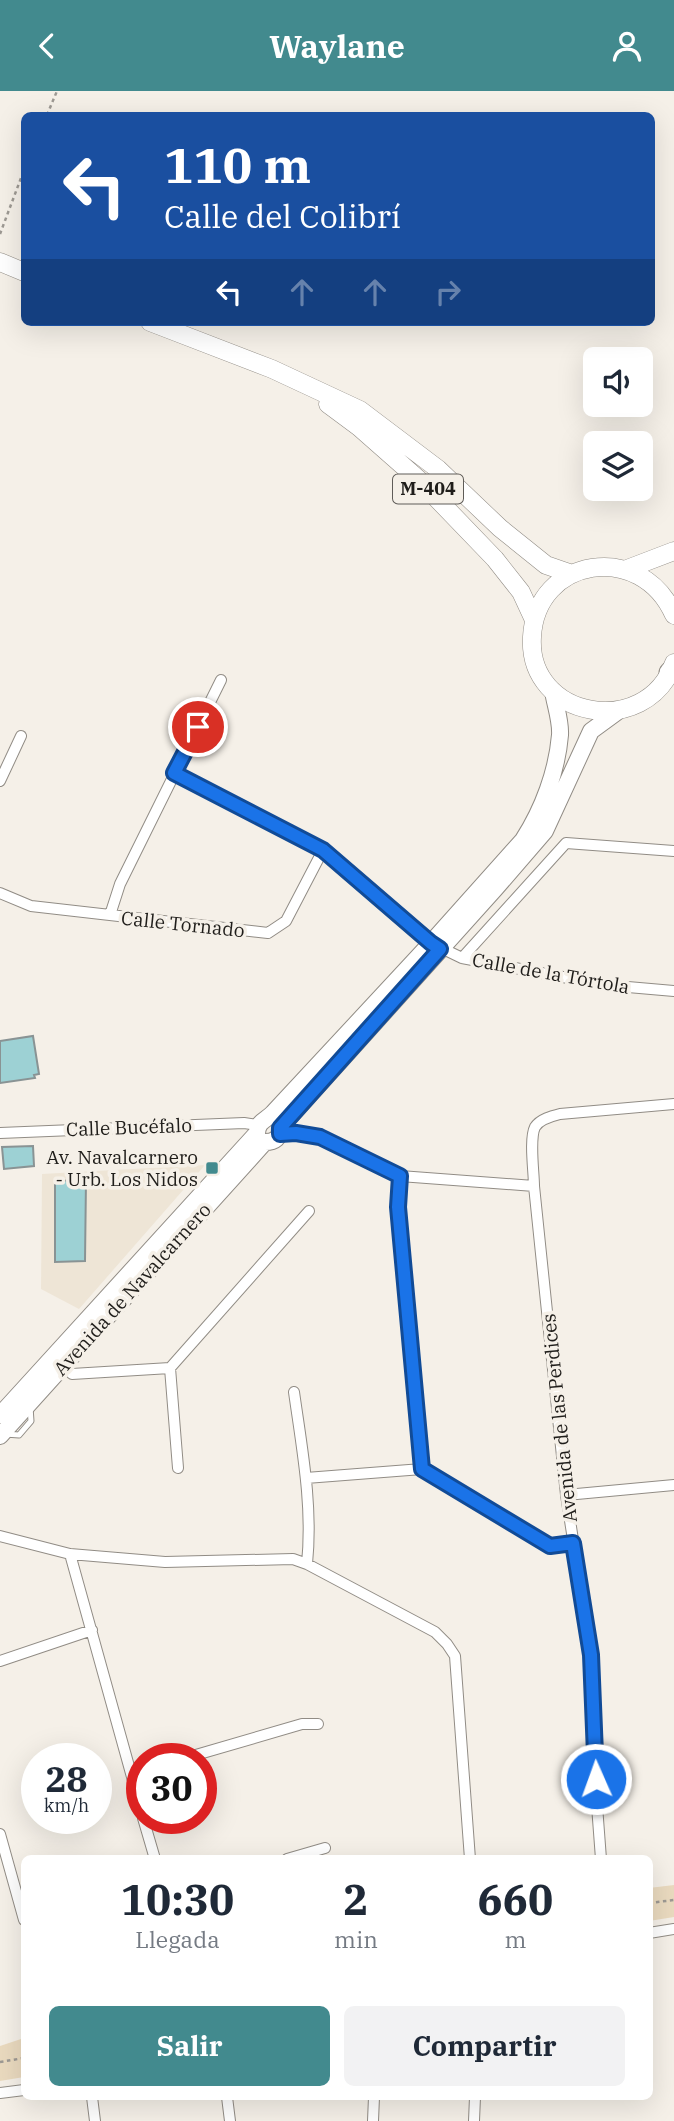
<!DOCTYPE html>
<html lang="es">
<meta charset="utf-8">
<style>
body{margin:0;font-family:"IBM Plex Serif",serif;background:#f2f2f3;color:#1f2937;height:100vh;display:flex;flex-direction:column;font-size:26px;white-space:nowrap}
*{box-sizing:border-box;margin:0}
p{font-size:23px;color:#747a83}
.icon{flex:none;width:38px;height:38px;fill:none;stroke:currentColor;stroke-width:2;stroke-linecap:round;stroke-linejoin:round}
.map{position:relative;flex:1;overflow:hidden}
.sheet{position:absolute;left:21px;top:1764px;width:632px;height:245px;display:flex;flex-direction:column;background:#fff;border-radius:10px;box-shadow:0 7px 28px #0002}
.sheet>*{flex:none}
.hud{position:absolute;left:21px;top:21px;width:634px;height:214px;border-radius:10px;box-shadow:0 7px 28px #0002;background:#1a4fa0;color:#fff;overflow:hidden}
.tools{position:absolute;left:583px;top:256px;display:grid;gap:14px}
.tools a{display:grid;place-items:center;width:70px;height:70px;border-radius:10px;background:#fff;box-shadow:0 7px 28px #0002;font-size:35px}
.speed{position:absolute;left:21px;top:1652px;display:flex;gap:14px;font-size:35px;font-weight:700;text-align:center}
.speed>*{display:grid;place-content:center;width:91px;height:91px;border-radius:50%;background:#fff;box-shadow:0 7px 28px #0002;line-height:1}
.speed small{font-size:18px;font-weight:400}
.speed .limit{border:10px solid #d22;background:#fff;color:#111}
.pin{position:absolute;display:grid;place-items:center;width:60px;height:60px;color:#fff;margin:-30px;border:4px solid #fff;border-radius:50%;box-shadow:0 2px 7px #0007}
.me{position:absolute;width:77px;margin:-38px;rotate:358deg;stroke-linejoin:round;filter:drop-shadow(0 0 5px #0008)}
.turn{display:flex;align-items:center;gap:24px;height:147px;padding:0 28px;font-size:32px}
.turn .icon{width:91px;height:91px;stroke-width:2.5}
.turn b{display:block;font-size:49px;line-height:60px}
.lanes{display:flex;align-items:center;height:66px;padding:0 28px;background:#0003;justify-content:center;gap:35px;direction:ltr}
.lanes .off{opacity:.35}
.eta{display:flex;justify-content:space-evenly;align-items:center;height:119px;text-align:center}
.eta b{font-size:42px;font-weight:700;line-height:49px}
.action{display:flex;gap:14px;margin-top:auto;padding:14px 28px}
.action a{flex:1;height:80px;border-radius:10px;background:#428a8e;color:#fff;font-size:28px;font-weight:700;line-height:80px;text-align:center}
.action a+a{background:#f2f2f3;color:#1f2937}
header{display:flex;justify-content:space-between;align-items:center;height:91px;padding:0 28px;background:#428a8e;color:#fff;font-size:32px;font-weight:700}
.map>svg:first-child{display:block}
</style>
<header><svg class="icon" aria-label="back" viewBox="0 0 24 24"><path d="M15 5l-7 7 7 7"/></svg>Waylane<svg class="icon" aria-label="person" viewBox="0 0 24 24"><circle cx="12" cy="8" r="4"/><path d="M4 21q1-7 8-7t8 7"/></svg></header>
<div class="map">
<svg width="674" height="2030" viewBox="0 0 674 2030">
<rect width="100%" height="100%" fill="#f5f0e8"/>
<path fill="#eee5d6" d="M205,1074L79,1218L41,1198L42,1083Z"/>
<path fill="#eadabf" d="M674,1794V1826L649,1830V1797Z
M24,1947V1986L0,1990V1955Z"/>
<path fill="#9dd1d4" stroke="#899394" stroke-width="2" d="M33,945L39,983L34,984L35,987L0,992V950Z
M33,1055L34,1075L4,1078L2,1056Z
M86,1089L85,1170L55,1171V1090Z"/>
<g fill="none" stroke-linecap="round" stroke-linejoin="round">
<defs>
<path id="lane" d="M5,1343L19,1344L31,1330L30,1316"/>
<path id="street" d="M0,690L21,645
M323,759L431,852L462,867L605,894L674,900
M0,802L31,815L268,842L286,830L323,759L174,682
M110,824L120,793L221,589
M462,867L566,752L674,760
M0,1042L244,1032L258,1034
M280,1043L296,1042L320,1046L400,1085L534,1095
M400,1085L398,1116L422,1378
M59,1270L72,1283L170,1277L309,1120
M170,1277L178,1377
M294,1301C302,1358 313,1415 307,1473
M306,1387L422,1378L550,1455L573,1452
M566,1404L674,1394
M0,1445L70,1463L165,1471L293,1468L307,1473L435,1541L447,1553L455,1565L470,1768
M70,1463L142,1722
M0,1570L92,1539
M182,1668L302,1633H318
M143,1727L155,1768
M0,1743L24,1829
M287,1768L325,1757
M601,1768L595,1688L591,1564L566,1404L534,1095C534,1081 529,1048 535,1036C540,1028 552,1025 560,1023L674,1013
M649,1842L674,1838
M0,2002L24,1999
M92,2006L95,2030
M227,2006L230,2030
M373,2030L374,2006
M474,2030L475,2006"/>
<path id="secondary" d="M265,1051C275,1051 280,1047 280,1037L495,798L545,740L591,640L617,621
M0,1324L257,1042C258,1030 265,1030 273,1022L431,852L523,749C543,718 557,680 560,644C561,630 555,614 553,600
M0,1345L265,1051"/>
<path id="primary" d="M0,171L24,181
M150,231L272,278L360,319L438,378L500,437L546,474L572,483
M328,313L359,336L418,388L495,468L521,501L534,529
M627,478L674,460
M674,524C641,449 536,466 532,546C527,628 646,649 674,572"/>
<path id="highway" d="M670,582L674,578"/>
</defs>
<use href="#lane" stroke="#918c85" stroke-width="7"/>
<use href="#street" stroke="#918c85" stroke-width="12"/>
<use href="#secondary" stroke="#918c85" stroke-width="18"/>
<use href="#primary" stroke="#918c85" stroke-width="19"/>
<use href="#highway" stroke="#918c85" stroke-width="23"/>
<path stroke="#9d9993" stroke-width="2.5" stroke-dasharray="3.5 3.5" stroke-linecap="butt" d="M47,24L57,0
M0,143L24,79
M649,1812L674,1809
M0,1971L24,1967"/>
<use href="#lane" stroke="#fff" stroke-width="5"/>
<use href="#street" stroke="#fff" stroke-width="10"/>
<use href="#secondary" stroke="#fff" stroke-width="16"/>
<use href="#primary" stroke="#fff" stroke-width="18"/>
<use href="#highway" stroke="#fff" stroke-width="21"/>
</g>
<g fill="none" stroke-linecap="round" stroke-linejoin="round">
<defs>
<path id="route" d="M198,636L174,682L323,759L431,852L440,858L280,1037V1043L296,1042L320,1046L400,1085L398,1116L422,1378L550,1455L573,1452L591,1564L596,1688"/>
</defs>
<use href="#route" stroke="#114b97" stroke-width="18"/>
<use href="#route" stroke="#1a73e8" stroke-width="12"/>
</g>
<rect fill="#428a8e" stroke="#f5f0e8" stroke-width="2.5" x="205" y="1070" width="14" height="14" rx="3.5"/>
<g text-anchor="middle" stroke-width="7" stroke-linejoin="round" paint-order="stroke">
<rect fill="#f5f0e8" stroke="#5f5c58" stroke-width="2" x="393" y="383.5" width="70" height="29" rx="5"/>
<g font-size="18" font-weight="bold" fill="#1f1d1a">
<text x="428" y="404">M-404</text>
</g>
<g font-size="19" fill="#1f1d1a" stroke="#f5f0e8">
<text transform="translate(183 833) rotate(6)" y="7">Calle Tornado</text>
<text transform="translate(551 882) rotate(10)" y="7">Calle de la Tórtola</text>
<text transform="translate(129 1036) rotate(-2)" y="7">Calle Bucéfalo</text>
<text transform="translate(132 1198) rotate(-48)" y="7">Avenida de Navalcarnero</text>
<text transform="translate(559 1327) rotate(-96)" y="7">Avenida de las Perdices</text>
</g>
<g font-size="19" fill="#1f1d1a" stroke="#f5f0e8" text-anchor="end">
<text x="198" y="1073">Av. Navalcarnero<tspan x="198" dy="22">- Urb. Los Nidos</tspan></text>
</g>
</g>
</svg>
<div class="tools">
<a><svg class="icon" aria-label="sound" viewBox="0 0 24 24"><path d="M4 9h4l5-4v14l-5-4H4zM17 9q2 3 0 6"/></svg></a>
<a><svg class="icon" aria-label="layers" viewBox="0 0 24 24"><path d="M12 4l9 5-9 5-9-5zM3 14l9 5 9-5"/></svg></a>
</div>
<div class="speed"><div>28<small>km/h</small></div><div class="limit">30</div></div>
<div class="pin" style="left:198px;top:636px;background:#d93025"><svg class="icon" aria-label="arrive" viewBox="0 0 24 24"><path d="M6 21V4h12l-3 4 3 4H6"/></svg></div>
<svg class="me" style="left:596px;top:1688px" viewBox="-20 -20 40 40"><circle r="17" fill="#1a73e8" stroke="#fff" stroke-width="3"/><path d="M0-11L8 9 0 5-8 9z" fill="#fff"/></svg>
<div class="hud">
<div class="turn"><svg class="icon" aria-label="left" viewBox="0 0 24 24"><path d="M17 20v-9H6M10 6l-5 5 5 5"/></svg><div><b>110 m</b>Calle del Colibrí</div></div>
<div class="lanes"><svg class="icon" aria-label="left" viewBox="0 0 24 24"><path d="M17 20v-9H6M10 6l-5 5 5 5"/></svg><svg class="icon off" aria-label="ahead" viewBox="0 0 24 24"><path d="M12 20V5M6 11l6-6 6 6"/></svg><svg class="icon off" aria-label="ahead" viewBox="0 0 24 24"><path d="M12 20V5M6 11l6-6 6 6"/></svg><svg class="icon off" aria-label="right" viewBox="0 0 24 24"><path d="M7 20v-9h11M14 6l5 5-5 5"/></svg></div>
</div>
<section class="sheet">
<div class="eta">
<div><b>10:30</b><p>Llegada</p></div>
<div><b>2</b><p>min</p></div>
<div><b>660</b><p>m</p></div>
</div>
<div class="action"><a>Salir</a><a>Compartir</a></div>
</section>
</div>
